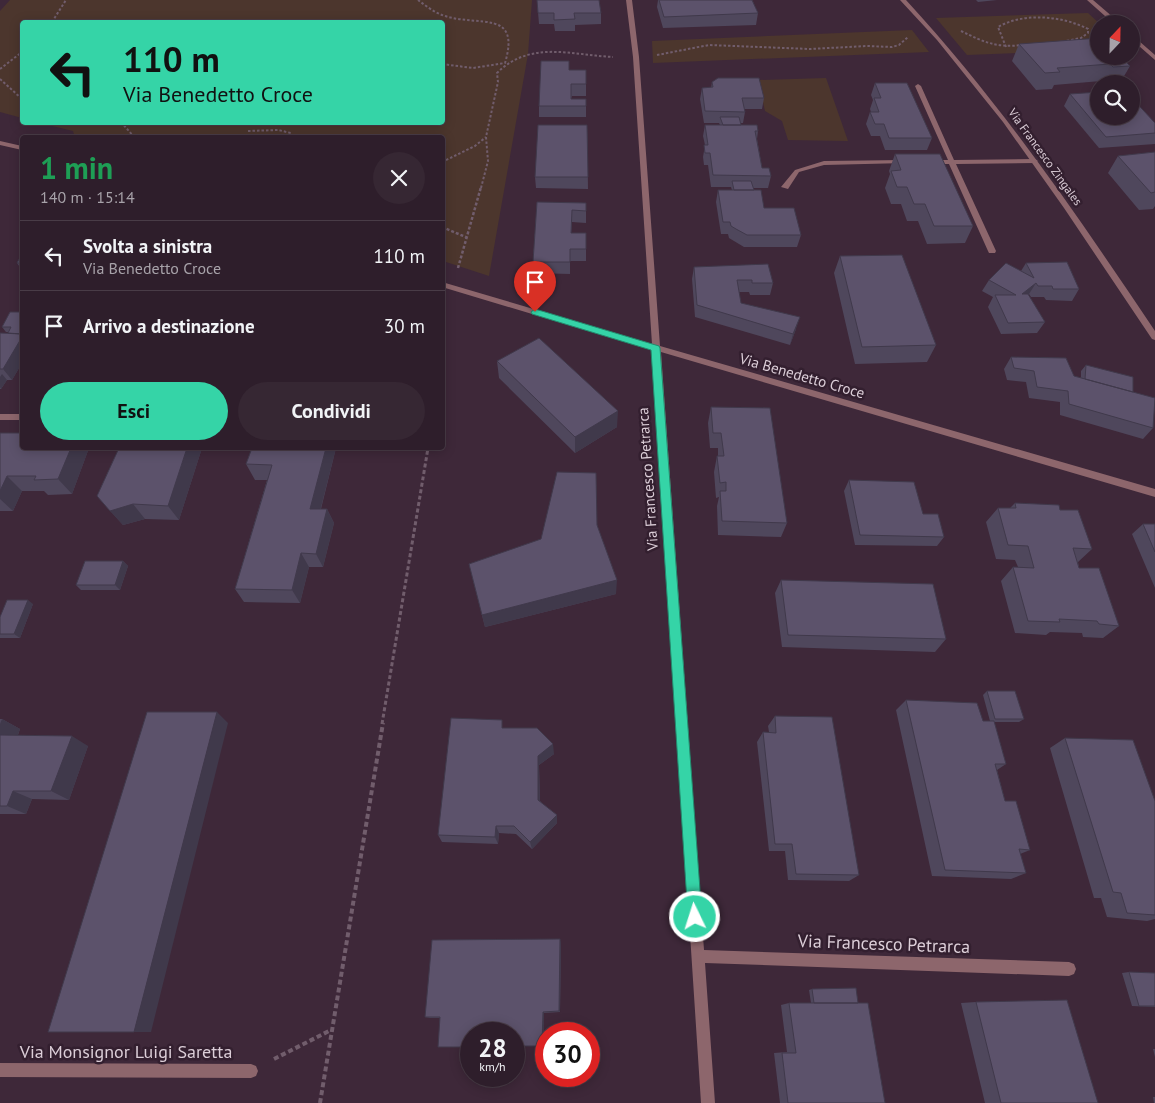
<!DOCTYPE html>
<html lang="it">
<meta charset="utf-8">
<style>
body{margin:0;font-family:"PT Sans",sans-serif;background:#362733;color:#f1f3f6;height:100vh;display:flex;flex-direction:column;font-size:19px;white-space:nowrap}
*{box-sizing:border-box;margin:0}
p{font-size:16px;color:#a7a2a9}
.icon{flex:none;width:28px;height:28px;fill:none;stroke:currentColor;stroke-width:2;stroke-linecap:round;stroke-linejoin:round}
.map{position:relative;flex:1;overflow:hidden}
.drawer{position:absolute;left:20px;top:135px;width:425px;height:315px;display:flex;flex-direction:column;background:#2e1e2b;border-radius:5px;box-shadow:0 2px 12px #0003,0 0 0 1px #493c47}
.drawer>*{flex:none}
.top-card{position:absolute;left:20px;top:20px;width:425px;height:105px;border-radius:5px;box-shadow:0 2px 12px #0003,0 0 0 1px #493c47;background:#35d4a7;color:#111;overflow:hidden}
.needle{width:32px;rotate:22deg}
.tools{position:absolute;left:1090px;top:15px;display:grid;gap:10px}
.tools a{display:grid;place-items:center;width:50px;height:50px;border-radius:50%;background:#2e1e2b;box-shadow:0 2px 12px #0003,0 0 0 1px #493c47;font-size:25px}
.speed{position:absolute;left:460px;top:1022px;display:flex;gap:10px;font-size:25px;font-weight:700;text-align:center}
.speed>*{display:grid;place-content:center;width:65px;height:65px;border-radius:50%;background:#2e1e2b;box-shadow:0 2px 12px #0003,0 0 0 1px #493c47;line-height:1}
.speed small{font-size:12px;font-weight:400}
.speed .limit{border:8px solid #d22;background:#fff;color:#111}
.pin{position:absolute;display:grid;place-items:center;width:42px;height:42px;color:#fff;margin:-51px -21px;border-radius:50% 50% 50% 0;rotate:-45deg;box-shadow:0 0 5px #0007}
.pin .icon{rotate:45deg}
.me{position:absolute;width:55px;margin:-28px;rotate:356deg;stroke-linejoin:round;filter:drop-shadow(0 0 4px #0008)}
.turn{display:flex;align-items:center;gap:18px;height:105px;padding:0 20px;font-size:22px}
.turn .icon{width:65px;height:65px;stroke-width:2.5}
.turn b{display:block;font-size:35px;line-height:42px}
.round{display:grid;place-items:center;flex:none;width:52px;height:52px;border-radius:26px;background:#362733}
.head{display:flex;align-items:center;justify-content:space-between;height:85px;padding:0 20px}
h1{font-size:30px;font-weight:700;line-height:38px;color:#1e9e55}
.primary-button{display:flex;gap:10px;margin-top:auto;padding:10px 20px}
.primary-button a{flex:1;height:58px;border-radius:30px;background:#35d4a7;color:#111;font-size:20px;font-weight:700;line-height:58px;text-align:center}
.primary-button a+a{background:#362733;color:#f1f3f6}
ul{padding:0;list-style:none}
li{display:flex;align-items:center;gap:15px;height:70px;padding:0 20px;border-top:1px solid #493c47}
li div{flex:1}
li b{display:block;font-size:19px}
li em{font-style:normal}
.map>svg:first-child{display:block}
</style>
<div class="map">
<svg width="1155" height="1103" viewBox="0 0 1155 1103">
<rect width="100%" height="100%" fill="#3e2839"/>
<path fill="#4c362d" d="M10,0H532L528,54L489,276L443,261L442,138H75L73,131L40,123L442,122V22H22V118L0,112V11Z
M1088,13L1100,24L1099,50L967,55L936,18Z
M912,30L929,52L653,63L652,41Z
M826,78L848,141L788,140L782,121L765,111L758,80Z"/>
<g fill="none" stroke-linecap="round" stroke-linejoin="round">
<path stroke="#715d6c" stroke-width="2" stroke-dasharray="2.5 2" stroke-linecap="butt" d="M418,0C426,6 435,13 445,16C479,27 521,9 505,63L473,68L442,64
M52,22L66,0
M961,31C984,42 996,48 1022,45
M1006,47L998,27C1024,12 1063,16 1088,29V33L1081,38L1066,41
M657,55L709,45L810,49L867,46L892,47L899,45L908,37
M0,69L22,52
M0,79L22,99
M121,122L135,138
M248,131L278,130L291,133
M442,162L475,146L486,137
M481,188L488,161L486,137L498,82L497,73C530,40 572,55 613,57"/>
<path stroke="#715d6c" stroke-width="2.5" stroke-dasharray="3 2" stroke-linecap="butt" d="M442,227L468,238
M458,268L481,187"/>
<path stroke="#715d6c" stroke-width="3" stroke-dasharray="4 2.5" stroke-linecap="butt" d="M382,724L428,448"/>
<path stroke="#715d6c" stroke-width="4" stroke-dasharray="5 3" stroke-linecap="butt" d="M274,1059L331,1030
M320,1103L383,723"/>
<path fill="#8d666c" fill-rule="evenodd" d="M918,84L921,86L954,160L1035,159L1038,161L1035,163L956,164L996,251L995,253H989L988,251L949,164H931L928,162L931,160H948L915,86Z
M904,160L907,162L906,163L824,165L799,172L788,189L781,187L795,170L824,161Z"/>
<path fill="#8d666c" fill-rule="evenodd" d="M626,0H632L639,57L660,346L1155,489V497L661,352L704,950L1069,962L1074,964L1076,969L1074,974L1069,976L705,963L715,1103H701L652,350L442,287V282L652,344L633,57Z
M900,0H906C1001,103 1077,215 1155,331V340L1152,339L1064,208L1003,122L937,40Z
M1087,0H1093L1121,24H1114Z
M1131,34L1155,55V60L1131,39Z
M0,141L22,146V150L0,145Z
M0,414H22V420H0Z
M0,1063L251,1064L256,1066L258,1071L256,1076L251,1078L0,1077Z"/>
</g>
<path fill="#4f475c" d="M537,0L601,13V24L575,25V31H555L554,24H539Z
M658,0H752L758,13L756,25L663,28L657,7Z
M976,0H997L978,2Z
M1019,44L1130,66L1120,83L1103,84L1101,81L1054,85L1052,89L1036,90L1012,61Z
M569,70H586V96H572L571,99L586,106V117H539V106Z
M712,82L764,98L762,109H744L745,112L743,123H741V125L758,131L757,139L762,168L771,176L768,188H753V190L764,208L801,235L797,247H744L729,238L728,234H721L716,202L718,190H732L731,187H711L708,165H704L703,157L705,145L703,136L705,125H720L719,123H704L700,99L702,88H711Z
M875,83L932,138L927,150H885L880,136H871L866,124L870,112H871L870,109L873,100L871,95Z
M1070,94L1155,123V144L1099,148L1064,106Z
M587,125L588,189L536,188L535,177Z
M1155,152V206L1153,209L1139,210L1108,173L1118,156Z
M895,154L973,226L965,243L927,244L918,221H907L901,204H891L885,188L890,174L889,171Z
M537,202L586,203V223L572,222L571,233H586V261H570V274L534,273L533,262Z
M22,254V270L17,263Z
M840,256L936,345L927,362L855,364L834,273Z
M1026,263L1079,289L1072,301L1046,300L1044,297H1031L1029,294L1028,295L1045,322L1037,333L1001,334L988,307L993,297L982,291L989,280L1021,271Z
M694,267L773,283L770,295H750L749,292H739L741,303L796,329L790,345L695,317L692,279Z
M22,312V363L12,380H7L1,389H0V333H8V332H6L2,327Z
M1011,357L1081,378V371L1086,365L1133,392L1153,428L1143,439L1060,415V402L1029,398L1026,382L1007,380L1004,369Z
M497,361L617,427L575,453L499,378Z
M711,407L787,523L781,537L718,535L717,506L719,497L716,498L714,472L717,456H718V448H710L708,423Z
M0,433L89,448L72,494L48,495L44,491H22L13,511H0Z
M119,448H202L179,520L145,519L123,525L97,496Z
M252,448H336L321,509H327L334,523L323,567H309L300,603L244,602L235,589L267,480H255L246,464Z
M849,480L923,514L944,537L937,546L855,545L844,491Z
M1015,503L1060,510L1092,549L1078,562L1079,568L1119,626L1103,638L1083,637L1082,633L1050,632L1046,635L1015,633L1001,581L1013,567H1018L1015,560L996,559L986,522L998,508H1010Z
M1143,524H1155V588L1132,534Z
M597,525L616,594L485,627L469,564Z
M123,561L128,566L120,590H81L76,585Z
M781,580L946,639L935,652L782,647L775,593Z
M33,604L20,638H0V617Z
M987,691L1024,719L1019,722H994L1006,764L997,770L1005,801L1030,850L1020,854L1026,873L1011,879L932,876L896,710L906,700L983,721H990L983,695Z
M775,716L859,875L849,881L788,880L785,851H769L757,742L763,732H769L768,726Z
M0,719H2L20,729L18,735L88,746L69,800L32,799L26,814H0Z
M504,728L554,754L539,765L540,801L557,823L532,849L516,834L499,833L498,844L442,842L438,835Z
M1065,738L1155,801V919L1147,921L1107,917L1101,898H1094L1050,748Z
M561,943L560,1012L544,1013V1046L440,1018H430L425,1017Z
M1129,972L1155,973V1007L1132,1006L1122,973Z
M812,989L858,1003L885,1103H780L774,1053L787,1052L781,1005L789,1003H811L809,990Z
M976,1002L1098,1103H985L961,1003Z
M1153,1049H1155V1057Z
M1153,1097H1155V1103H1154Z"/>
<path fill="#40394b" d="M1036,283L1029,294L1016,306L1022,294Z
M800,317L796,329L790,345L793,334Z
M22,337V363L12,380L3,369Z
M2,374L7,380L1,389L0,387V377Z
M618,411L617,427L575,453V437Z
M71,448H89L72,494L58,479Z
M187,448H202L179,520L168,506Z
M326,448H336L317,523L310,509Z
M7,476L22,491L13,511L0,499V491Z
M133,504L145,519L123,525L110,511Z
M327,509L334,523L323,567L316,554Z
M301,553L309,567L300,603L292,590Z
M123,561L128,566L120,590L115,585Z
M617,580L616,594L485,627L482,615Z
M28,600L33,604L20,638L14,634Z
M217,712L228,723L151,1032H134Z
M2,719L20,729L14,745L0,737V724Z
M72,736L88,746L69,800L51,791Z
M553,744L554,754L539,765L540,808L538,800V756Z
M13,791L32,799L26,814L7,806Z
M557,815V823L532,849L530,842Z
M496,826L499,833L498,844L495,837Z
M560,939L561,943L560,1012L559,1011Z
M543,1012L544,1013V1046H542Z"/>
<path fill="#5c526b" stroke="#40394b" d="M537,0H599L601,13H574L575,19L554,20V13H538Z
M659,0H752L758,13L664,17Z
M1099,38V56H1120L1130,66L1113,67L1110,64L1057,68L1060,72L1045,73L1019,44Z
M541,61H569V70H586V84H571V99H586V106H539Z
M718,78H759L764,98H742L745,112L705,111L702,88L713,87L712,82Z
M875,83H907L932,138H889L884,124H875L870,112H879L874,98H881Z
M1099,92V116H1131V97L1155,123V133L1106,137L1070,94Z
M720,117H739L741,125H723Z
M538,125H587L588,177H535Z
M705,125H757L758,131H755L762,168H769L771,176L713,175L710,153H705L704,145H708Z
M1155,152V192L1151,193L1118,156Z
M895,154H940L973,226H934L925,204H914L907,187H897L891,171L901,170Z
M732,181H751L754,190H734Z
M718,190H761L764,208H794L801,235H747L736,229L731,226L730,222H723Z
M537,202L586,203V211L572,210L571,233H586V249H570V262H533Z
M22,254V263H17Z
M902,255L936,345L862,347L840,256Z
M1067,262L1079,289H1053L1052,286H1038L1036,283L1022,294H1028L1045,322L1008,323L995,295H1016L989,280L1006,263L1034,278L1026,263Z
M768,264L773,283H752V280H737L741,303L800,317L793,334L697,305L694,267Z
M10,312H22V334L8,333L11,327H2Z
M0,333L22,334V337L3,369H0Z
M539,338L618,411L575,437L497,361Z
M1011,357L1066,358L1074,376L1155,398L1153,428L1069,404L1068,391L1037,387L1034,371L1014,368Z
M1086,365L1133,377V392L1085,379Z
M711,407L770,408L787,523L722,521L720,491H726V482L720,483L717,456H724L721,433H713Z
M0,433H22V448H71L58,479L34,480L36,476H7L0,491Z
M119,448H187L168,506L133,504L110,511L97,496Z
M252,448H326L310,509H327L316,554L301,553L292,590L235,589L272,465L246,464Z
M557,472L596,473L597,525L617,580L482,615L469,564L541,539Z
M849,480L914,482L923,514H938L944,537L860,535Z
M1015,503L1059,505L1060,510H1078L1092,549L1073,548L1079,568H1099L1119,626L1099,624L1097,621L1059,619L1060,622L1028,621L1013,567L1034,568L1028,546L1008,545L998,508H1016Z
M1143,524H1155V552Z
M85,561H123L115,585H76Z
M781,580L933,584L946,639L788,635Z
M7,600H28L14,634H0V617Z
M987,691H1015L1024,719H995Z
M906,700L977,703L983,721H994L1006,764H995L1005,801H1016L1030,850L1019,849L1026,873L945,870Z
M147,712H217L134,1032H48Z
M775,716L832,717L859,875L796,874L792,844H775L763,732L776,733Z
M451,718L502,720V728H537L553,744L538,756V800L557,815L530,842L514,826H496L495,837L438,835Z
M0,735L72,736L51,791H13L7,806H0Z
M1065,738L1133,740L1155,801V915L1127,913L1121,893L1113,892Z
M560,939L559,1011L543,1012L542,1046H514V1034H471V1047H438L440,1017H425L432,940Z
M1129,972L1155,973V1006H1139Z
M856,988L858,1003H814L812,989Z
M1067,1000L1098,1103H1001L976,1002Z
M789,1003H868L885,1103H788L782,1053H796Z"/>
<path fill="#35d4a7" stroke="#228a6d" d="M535,309L659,346L660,348L702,917L700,922L695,924L690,922L688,917L651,350L532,314L531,312Z"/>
<g text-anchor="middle" stroke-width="5" stroke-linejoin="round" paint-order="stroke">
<g font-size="12" fill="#dcced8" stroke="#331f2f">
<text transform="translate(1045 157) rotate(54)" y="4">Via Francesco Zingales</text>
</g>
<g font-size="15" fill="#dcced8" stroke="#331f2f">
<text transform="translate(802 376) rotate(16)" y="5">Via Benedetto Croce</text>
<text transform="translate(648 479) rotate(-94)" y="5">Via Francesco Petrarca</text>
</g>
<g font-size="18" fill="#dcced8" stroke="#331f2f">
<text transform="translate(884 944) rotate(2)" y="6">Via Francesco Petrarca</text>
<text x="126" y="1058">Via Monsignor Luigi Saretta</text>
</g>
</g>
</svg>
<div class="tools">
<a><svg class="needle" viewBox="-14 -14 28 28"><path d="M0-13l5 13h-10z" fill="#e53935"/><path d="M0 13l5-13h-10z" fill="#a7a2a9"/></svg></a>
<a><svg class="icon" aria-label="search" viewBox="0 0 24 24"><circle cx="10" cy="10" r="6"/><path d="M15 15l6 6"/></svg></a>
</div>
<div class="speed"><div>28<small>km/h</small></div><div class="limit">30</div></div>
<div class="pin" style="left:535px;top:312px;background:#d93025"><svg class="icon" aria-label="arrive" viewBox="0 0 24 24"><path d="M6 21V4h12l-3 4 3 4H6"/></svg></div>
<svg class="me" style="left:695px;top:917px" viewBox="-20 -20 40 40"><circle r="17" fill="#35d4a7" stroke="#fff" stroke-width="3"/><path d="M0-11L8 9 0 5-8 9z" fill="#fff"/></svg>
<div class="top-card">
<div class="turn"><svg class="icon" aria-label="left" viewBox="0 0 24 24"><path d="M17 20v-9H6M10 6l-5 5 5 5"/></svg><div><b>110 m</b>Via Benedetto Croce</div></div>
</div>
<section class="drawer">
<div class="head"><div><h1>1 min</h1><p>140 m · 15:14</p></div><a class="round"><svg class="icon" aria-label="close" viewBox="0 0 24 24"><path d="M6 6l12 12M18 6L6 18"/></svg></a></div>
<ul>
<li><svg class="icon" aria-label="left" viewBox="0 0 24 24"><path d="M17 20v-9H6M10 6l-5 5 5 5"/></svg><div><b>Svolta a sinistra</b><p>Via Benedetto Croce</p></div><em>110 m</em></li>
<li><svg class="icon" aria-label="arrive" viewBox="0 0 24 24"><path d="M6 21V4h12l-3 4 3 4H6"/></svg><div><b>Arrivo a destinazione</b></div><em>30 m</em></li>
</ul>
<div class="primary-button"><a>Esci</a><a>Condividi</a></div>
</section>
</div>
